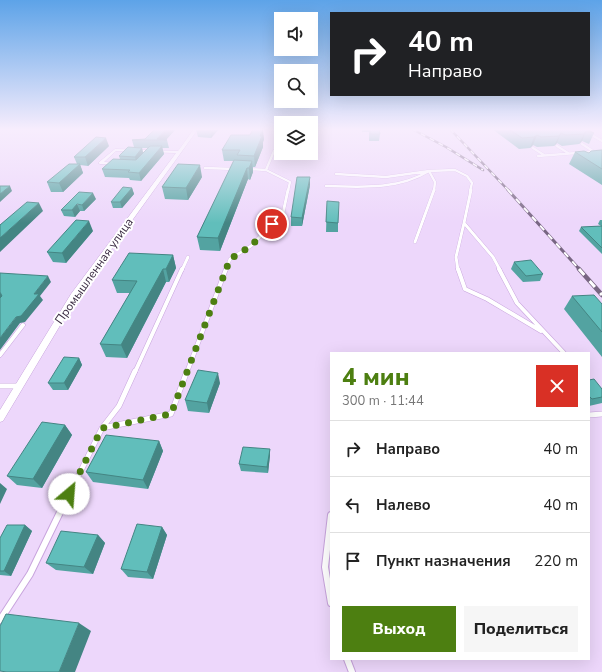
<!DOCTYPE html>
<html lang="ru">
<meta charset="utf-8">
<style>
body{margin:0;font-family:"Nunito Sans",sans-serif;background:#f6f6f6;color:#222;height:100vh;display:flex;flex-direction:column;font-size:15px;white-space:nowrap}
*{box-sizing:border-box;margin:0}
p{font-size:13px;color:#767676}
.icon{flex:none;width:22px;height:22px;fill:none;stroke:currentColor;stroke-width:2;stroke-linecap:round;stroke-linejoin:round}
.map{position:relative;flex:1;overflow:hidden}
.details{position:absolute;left:330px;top:352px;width:260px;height:308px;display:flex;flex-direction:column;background:#fff;border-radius:0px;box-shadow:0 4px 16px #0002}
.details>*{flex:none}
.banner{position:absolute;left:330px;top:12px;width:260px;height:84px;border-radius:0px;box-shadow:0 4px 16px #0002;background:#202124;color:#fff;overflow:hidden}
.tools{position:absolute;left:274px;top:12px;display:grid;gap:8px}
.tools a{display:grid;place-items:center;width:44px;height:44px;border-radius:0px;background:#fff;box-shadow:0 4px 16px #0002;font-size:20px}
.pin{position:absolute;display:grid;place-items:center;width:34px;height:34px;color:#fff;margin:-17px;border:2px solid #fff;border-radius:50%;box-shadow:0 1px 4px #0007}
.me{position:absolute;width:44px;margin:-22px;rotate:27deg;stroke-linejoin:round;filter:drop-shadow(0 0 3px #0008)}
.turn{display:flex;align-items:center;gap:14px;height:84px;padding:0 12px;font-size:18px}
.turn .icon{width:52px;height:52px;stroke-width:2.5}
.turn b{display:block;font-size:28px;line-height:34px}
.round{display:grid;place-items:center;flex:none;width:42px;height:42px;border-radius:0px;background:#f6f6f6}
.overview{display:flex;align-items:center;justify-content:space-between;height:68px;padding:0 12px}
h1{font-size:24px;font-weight:800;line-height:30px;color:#4d7f11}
.cta{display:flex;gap:8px;margin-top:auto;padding:8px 12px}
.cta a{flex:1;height:46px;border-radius:0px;background:#4d7f11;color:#fff;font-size:16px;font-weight:800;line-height:46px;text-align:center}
.cta a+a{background:#f6f6f6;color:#222}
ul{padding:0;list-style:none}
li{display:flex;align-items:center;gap:12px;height:56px;padding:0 12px;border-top:1px solid #e0e0e0}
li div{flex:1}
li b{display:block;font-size:15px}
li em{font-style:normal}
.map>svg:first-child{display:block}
</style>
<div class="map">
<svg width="602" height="672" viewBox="0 0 602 672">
<rect width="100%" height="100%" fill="#edd7fb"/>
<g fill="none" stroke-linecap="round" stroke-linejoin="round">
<defs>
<path id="lane-far4" d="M581,129L602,141
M582,144L602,157
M557,146L568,153
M533,148L544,155
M538,156L602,151
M205,168L235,169
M248,169L266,170L290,182L288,191
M266,170L274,151
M336,174L386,177L429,171L455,170L467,176L472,183L470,191
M326,186C361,187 398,190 429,171L435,182L434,191"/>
<path id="lane-far3" d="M471,190L464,223L493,257L500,270
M415,242L434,190
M182,270L188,257
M226,270L230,259L251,246L283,213L288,190
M458,270L456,257L464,223"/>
<path id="lane-far2" d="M458,269L465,289L487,299L541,331
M499,269L517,303L564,353
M0,355L23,325
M135,372L182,269
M187,372L226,269"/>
<path id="lane-far1" d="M0,386H19
M589,415L602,414
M102,428L171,414L187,371
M65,503L102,428L119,406L135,371"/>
<path id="lane" d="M331,515L325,567L331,603
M0,620L30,574L65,502
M347,659L352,672"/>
<path id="street" d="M194,129H198L77,297L3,421L0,422V410L71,294L176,153L116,151L104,162L119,163H121V165L100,164L98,163L115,149L178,151Z"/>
</defs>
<use href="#lane-far4" stroke="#c8a4dd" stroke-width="3"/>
<use href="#lane-far3" stroke="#c8a4dd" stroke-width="3.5"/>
<use href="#lane-far2" stroke="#c8a4dd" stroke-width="5"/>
<use href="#lane-far1" stroke="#c8a4dd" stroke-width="6"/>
<use href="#lane" stroke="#c8a4dd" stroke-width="8"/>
<use href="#street" stroke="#c8a4dd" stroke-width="1"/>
<use href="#lane-far4" stroke="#fff" stroke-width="2.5"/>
<use href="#lane-far3" stroke="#fff" stroke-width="3"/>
<use href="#lane-far2" stroke="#fff" stroke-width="4"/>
<use href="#lane-far1" stroke="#fff" stroke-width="5"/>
<use href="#lane" stroke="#fff" stroke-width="6"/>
<use href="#street" fill="#fff" fill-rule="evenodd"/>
<defs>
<path id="rail-far2" d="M412,129L446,147L483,170
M450,129L509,191"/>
<path id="rail-far1" d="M508,190L580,270"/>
<path id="rail" d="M579,269L602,295"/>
</defs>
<use href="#rail-far2" stroke="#786682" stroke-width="2.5"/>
<use href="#rail-far1" stroke="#786682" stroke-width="3"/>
<use href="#rail" stroke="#786682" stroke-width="4.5"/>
<use href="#rail-far2" stroke="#fff" stroke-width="1.5" stroke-dasharray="5" stroke-linecap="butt"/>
<use href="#rail-far1" stroke="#fff" stroke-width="2" stroke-dasharray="6" stroke-linecap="butt"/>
<use href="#rail" stroke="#fff" stroke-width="3" stroke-dasharray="8" stroke-linecap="butt"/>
</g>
<path fill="#53a3a1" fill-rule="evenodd" d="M196,129H219L211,138L198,137Z
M311,129H321V131H311Z
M362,129H379L380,134L379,141H369V132H362Z
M492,129H586L594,133L589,144L582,141L579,144L562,146L557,143L554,146L537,147L533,145L530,148L519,149Z
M175,130L166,139L167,140L169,148H162L164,154L141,181L130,180L129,178L105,177L102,169L120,159L119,156L134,147L132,140L145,139ZM142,148H148L143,153Z
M264,139L263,142V147L255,167H253V172L250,180L248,179L220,251L200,250L197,237L234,161H224L222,150Z
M109,146L88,166L80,165L83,173L63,192H51L47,182L77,164L74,157Z
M602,150V185L569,164L575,152L589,153Z
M202,177L188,200L165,199L162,187Z
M310,185L302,226H291V217Z
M132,188L134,194L122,208H113L111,202Z
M96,199L84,211H80L75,217L64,216L61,210Z
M327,201L338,223V232H326Z
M600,220H602V254L579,231L581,227L601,226L598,224Z
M93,231L66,263L53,262L47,252Z
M173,255L176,268L169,282H166L127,358L106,357L100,344L130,293H117L112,280Z
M514,262L543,274L540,281L523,282L511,269Z
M572,296L602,304V357L564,309Z
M79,358L82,365L68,390H53L48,383Z
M589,380L602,389V403L589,406Z
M220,383L209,413L188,411L185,400Z
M65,425L72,435L42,488L17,485L7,476Z
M159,441L163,451L148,489L93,482L86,472Z
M270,449V455L268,473L241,471L239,464Z
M25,525L32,531L11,576L0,575V538Z
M162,527L167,535L153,579L128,577L121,569Z
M98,535L105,543L93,574L56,570L46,563Z"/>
<path fill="#448583" d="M166,129H175V130L166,140H157Z
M210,129H219L211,138Z
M263,129L264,139L263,142V147L255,167L254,156L260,136Z
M586,131L582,141L579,144L584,134Z
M561,133L557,143L554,146L559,136Z
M537,135L533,145L530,148L534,137Z
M106,138L109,146L88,166L85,157Z
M162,146L164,154L141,181L139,173Z
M142,148L143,153L136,162L135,157Z
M252,161L253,172L250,180L249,168Z
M80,164L83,173L63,192L59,183Z
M200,165L202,177L188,200L186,188Z
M247,168L248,179L220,251L218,238Z
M310,177V185L302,226V218Z
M10,186L12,191L0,202V194Z
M132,188L134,194L122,208L120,202Z
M93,193L96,199L84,211L82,205Z
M39,203L43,211L0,252V238Z
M77,204L80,211L75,217L72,210Z
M89,221L93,231L66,263L62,253Z
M173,255L176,268L169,282L166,269Z
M163,269L166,282L127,358L121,345Z
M48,276L51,282L40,296L43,300L25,322L20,323L0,350V338L34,294Z
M0,292L4,298L0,300Z
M79,358L82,365L68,390L64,383Z
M218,373L220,383L209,413L207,403Z
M65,425L72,435L42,488L33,479Z
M159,441L163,451L148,489L143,480Z
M270,449V455L268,473L267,467Z
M0,483L7,489L0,504Z
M25,525L32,531L11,576L4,571Z
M162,527L167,535L153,579L147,572Z
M98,535L105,543L93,574L84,567Z
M79,623L91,631L75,672H59Z"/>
<path fill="#61bebb" stroke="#448583" d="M155,129H166L157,139L167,140H132L145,139Z
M253,129H263L260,136H262L254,156L237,155L240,150H222L231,135H250Z
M370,129H379L380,134H370Z
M509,129H586L594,133L586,131L584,134L566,135L561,133L559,136L541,137L537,135L534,137L522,138Z
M96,137L106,138L85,157H74Z
M150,146H162L139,173L128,172L130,170L102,169L113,159L136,160Z
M128,147L142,148L135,157L119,156Z
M602,150V169L575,152L584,151L589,153L591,151Z
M234,160L252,161L249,168H247L218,238L197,237Z
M69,164H80L59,183L47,182Z
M178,164L200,165L186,188L162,187Z
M297,177H310L302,218L291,217Z
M0,186H10L0,194Z
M123,187L132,188L120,202H111Z
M79,192L93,193L82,205L77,204L72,210H61Z
M327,201L339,202L338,223L326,222Z
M27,202L39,203L0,238V225Z
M76,220L89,221L62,253L47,252Z
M602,226V248L581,227Z
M129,253L173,255L166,269H163L121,345L100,344L137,281L112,280Z
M531,260L543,274L526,276L514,262Z
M0,273L48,276L34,294H39L21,316L16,317L0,338V298L2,296L0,292Z
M594,295L602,304V332L572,296Z
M64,357L79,358L64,383H48Z
M198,370L218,373L207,403L185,400Z
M594,379L602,389V397L592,399L589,396V380Z
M42,422L65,425L33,479L7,476Z
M106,435L159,441L143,480L86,472Z
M243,447L270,449L267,467L239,464Z
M137,524L162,527L147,572L121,569Z
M7,525H25L4,571H0V538Z
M61,531L98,535L84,567L46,563Z
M6,614L79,623L59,672H7L0,671V626Z"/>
<linearGradient id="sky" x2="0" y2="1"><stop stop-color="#5da3e8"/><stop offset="0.58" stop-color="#f7edfd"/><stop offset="1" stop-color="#f7edfd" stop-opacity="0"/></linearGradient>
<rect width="602" height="223" fill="url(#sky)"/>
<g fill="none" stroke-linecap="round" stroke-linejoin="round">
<path stroke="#4d7f11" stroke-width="7" stroke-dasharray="0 12.6" d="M69,494L102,428L171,414L230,259L251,246L272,224"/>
</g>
<g text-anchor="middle" stroke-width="4" stroke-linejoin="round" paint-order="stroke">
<g font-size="12" fill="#3c2d44" stroke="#fff">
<text transform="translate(94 271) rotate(-55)" y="4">Промышленная улица</text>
</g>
</g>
</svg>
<div class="tools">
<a><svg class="icon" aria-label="sound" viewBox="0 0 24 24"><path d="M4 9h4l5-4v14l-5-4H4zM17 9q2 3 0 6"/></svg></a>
<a><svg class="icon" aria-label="search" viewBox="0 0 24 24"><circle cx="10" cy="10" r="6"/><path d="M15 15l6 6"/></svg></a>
<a><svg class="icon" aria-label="layers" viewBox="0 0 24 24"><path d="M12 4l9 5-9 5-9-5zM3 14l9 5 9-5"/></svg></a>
</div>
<div class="pin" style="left:272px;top:224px;background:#d93025"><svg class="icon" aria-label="arrive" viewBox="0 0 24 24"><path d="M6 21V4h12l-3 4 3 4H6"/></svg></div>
<svg class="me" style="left:69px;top:494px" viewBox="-20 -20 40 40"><circle r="19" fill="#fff"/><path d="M0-13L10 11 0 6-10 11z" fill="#4d7f11"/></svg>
<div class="banner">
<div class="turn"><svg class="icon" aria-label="right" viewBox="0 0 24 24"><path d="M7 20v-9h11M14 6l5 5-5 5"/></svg><div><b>40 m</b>Направо</div></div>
</div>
<section class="details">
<div class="overview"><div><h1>4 мин</h1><p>300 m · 11:44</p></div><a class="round" style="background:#d93025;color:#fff"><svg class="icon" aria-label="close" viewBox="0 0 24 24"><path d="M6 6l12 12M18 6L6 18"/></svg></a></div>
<ul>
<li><svg class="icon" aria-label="right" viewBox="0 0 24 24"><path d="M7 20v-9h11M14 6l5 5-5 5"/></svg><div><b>Направо</b></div><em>40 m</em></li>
<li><svg class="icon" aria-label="left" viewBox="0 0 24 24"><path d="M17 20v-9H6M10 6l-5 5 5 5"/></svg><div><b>Налево</b></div><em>40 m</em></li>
<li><svg class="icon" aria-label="arrive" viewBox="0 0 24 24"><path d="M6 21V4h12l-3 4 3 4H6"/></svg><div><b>Пункт назначения</b></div><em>220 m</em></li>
</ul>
<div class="cta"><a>Выход</a><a>Поделиться</a></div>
</section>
</div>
